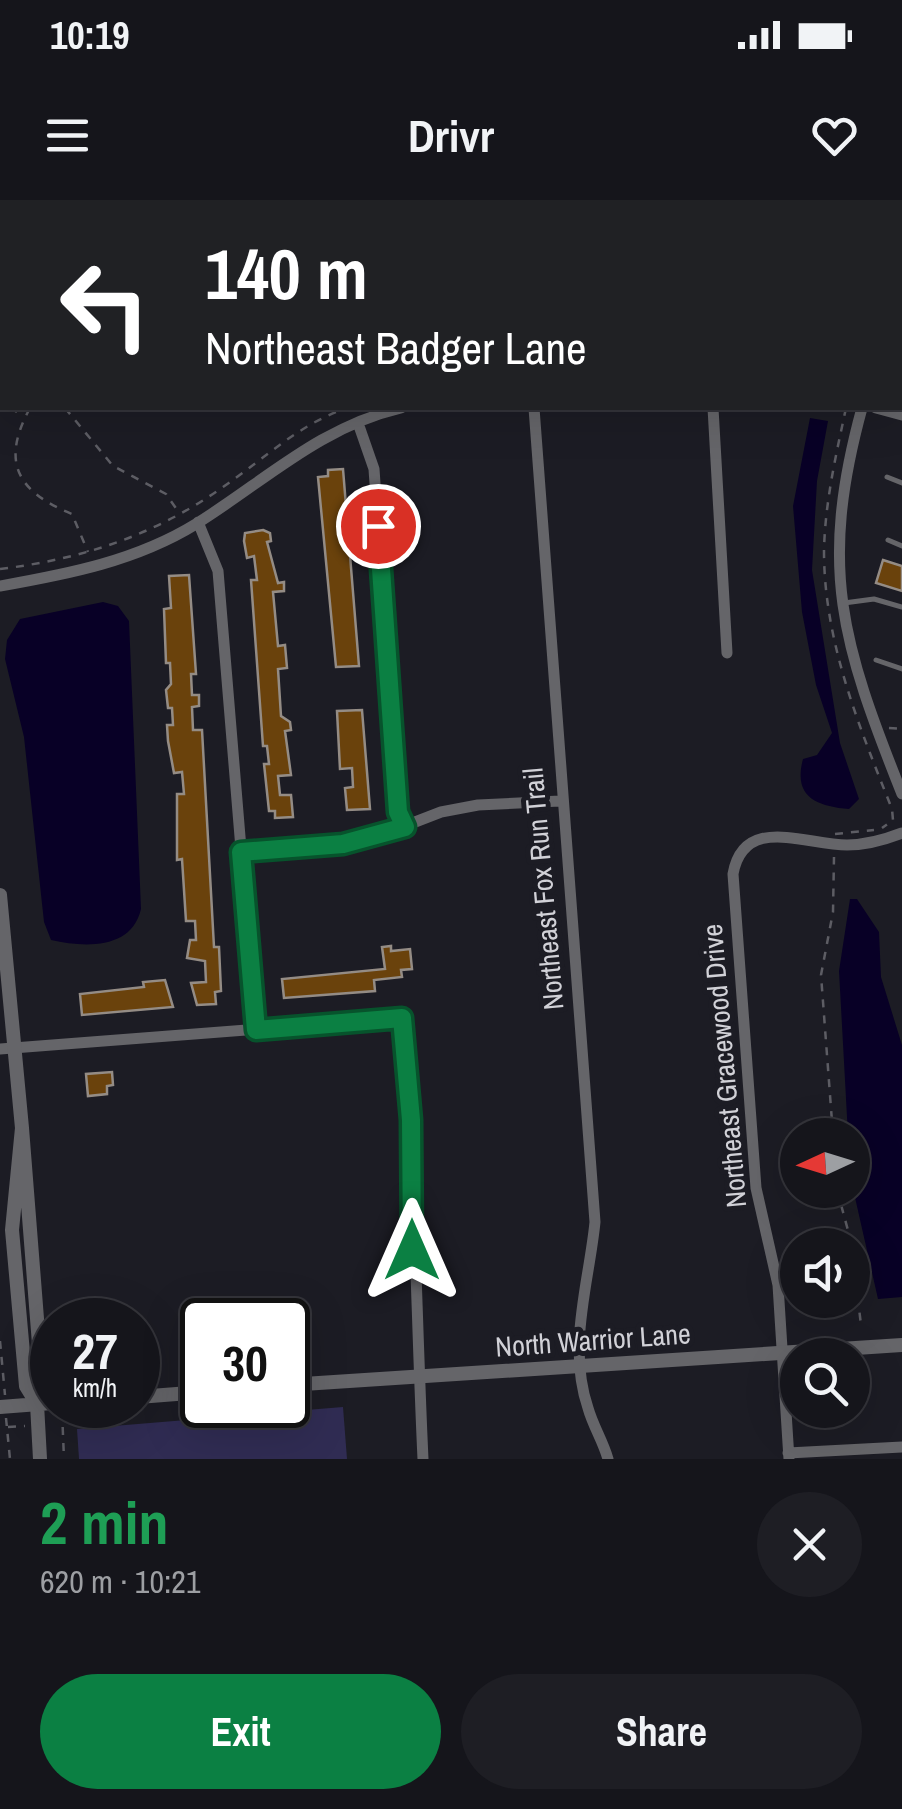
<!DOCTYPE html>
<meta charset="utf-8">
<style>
body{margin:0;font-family:"Archivo Narrow",sans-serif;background:#1e1e24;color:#f1f3f6;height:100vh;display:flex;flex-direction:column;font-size:38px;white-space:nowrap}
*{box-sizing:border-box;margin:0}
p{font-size:32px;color:#9d9fa3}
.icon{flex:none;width:55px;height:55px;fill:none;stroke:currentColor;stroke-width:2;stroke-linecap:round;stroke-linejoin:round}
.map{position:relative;height:1259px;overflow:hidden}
.panel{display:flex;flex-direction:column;background:#15151b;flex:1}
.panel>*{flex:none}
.hud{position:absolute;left:0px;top:0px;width:902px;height:210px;box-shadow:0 10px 40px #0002,0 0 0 2px #34343a;background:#202124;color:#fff;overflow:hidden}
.needle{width:65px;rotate:266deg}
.tools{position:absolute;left:780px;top:918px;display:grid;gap:20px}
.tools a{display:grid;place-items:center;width:90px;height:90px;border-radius:50%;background:#15151b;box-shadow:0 10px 40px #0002,0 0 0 2px #34343a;font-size:50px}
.speed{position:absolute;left:30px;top:1098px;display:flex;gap:20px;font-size:50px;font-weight:700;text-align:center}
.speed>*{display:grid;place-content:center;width:130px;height:130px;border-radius:50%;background:#15151b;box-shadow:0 10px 40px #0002,0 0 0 2px #34343a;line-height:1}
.speed small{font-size:25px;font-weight:400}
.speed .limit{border:5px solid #111;border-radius:15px;background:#fff;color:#111}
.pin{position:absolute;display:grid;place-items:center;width:85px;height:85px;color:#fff;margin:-42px;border:5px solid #fff;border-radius:50%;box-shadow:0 2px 10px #0007}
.me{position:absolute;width:110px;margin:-55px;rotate:0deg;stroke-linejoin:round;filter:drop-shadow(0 0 8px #0008)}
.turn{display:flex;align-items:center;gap:35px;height:210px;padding:0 40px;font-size:45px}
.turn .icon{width:130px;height:130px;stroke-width:2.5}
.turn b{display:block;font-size:70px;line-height:85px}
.round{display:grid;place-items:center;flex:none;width:105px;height:105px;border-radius:52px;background:#1e1e24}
.summary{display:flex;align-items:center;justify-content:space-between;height:170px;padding:0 40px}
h1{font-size:60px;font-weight:800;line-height:75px;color:#1e9e55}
.button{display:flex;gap:20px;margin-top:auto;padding:20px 40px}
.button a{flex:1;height:115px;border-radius:60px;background:#0b8043;color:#fff;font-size:40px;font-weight:800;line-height:115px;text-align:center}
.button a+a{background:#1e1e24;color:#f1f3f6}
.status{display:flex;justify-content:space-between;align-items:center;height:70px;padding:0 50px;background:#15151b;direction:ltr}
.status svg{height:28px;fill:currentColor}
header{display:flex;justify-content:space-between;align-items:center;height:130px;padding:0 40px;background:#15151b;font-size:45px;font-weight:800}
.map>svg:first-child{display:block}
</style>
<div class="status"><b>10:19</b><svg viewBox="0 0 49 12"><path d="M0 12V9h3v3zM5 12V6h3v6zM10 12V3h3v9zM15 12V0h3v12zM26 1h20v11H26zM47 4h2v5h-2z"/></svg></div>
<header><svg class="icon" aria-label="menu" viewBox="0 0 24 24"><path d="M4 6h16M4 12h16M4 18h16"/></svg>Drivr<svg class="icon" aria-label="heart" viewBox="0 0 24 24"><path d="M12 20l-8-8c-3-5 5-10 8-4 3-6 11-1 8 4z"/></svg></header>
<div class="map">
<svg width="902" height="1259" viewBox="0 0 902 1259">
<rect width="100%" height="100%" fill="#1c1c24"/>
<path fill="#302c53" d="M343,1207L347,1259H79L77,1229Z"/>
<path fill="#080026" d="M810,218L828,221L817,281L812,370L840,543L859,599L849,609C815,606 793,596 803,559L817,555L832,533L816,485L802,412L793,306Z
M103,402L118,406L129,421L141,709C132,749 86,748 51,740L44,722L24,537L5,459L7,440L20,419Z
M850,699H857L879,732L881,777L902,845V1097L878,1099L854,993L852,935H848L839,771Z"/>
<path fill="#6a420c" stroke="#948c85" stroke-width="2.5" d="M343,269L359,466L336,467L318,277L328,276V270Z
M263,330L270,333L271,341L267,342L278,383L284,382V391L273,392L278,446L285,445L287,468L278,469L281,516L290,522L291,530L285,531L291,575L278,576L280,595H291L293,617L275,618V611H269L264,564H269L267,546H263L251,380H257L254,356L247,358L244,341L245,333Z
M883,360L902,366V391L876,383Z
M189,375L196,474H191L192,495H199V506L192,507L193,530H202L214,747H219L221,791L215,792L216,804L197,805L191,783L206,782L205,761L187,758L190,740H196L195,721H186L182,659L177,660V594H184L182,572L174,573L168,541L167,525H173L172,508H168L166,490L171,484L170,463H166L164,409L171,408L169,376Z
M362,510L370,609L347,610L345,588L353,587L352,568L340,569L337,511Z
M391,746V751L410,749L412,769L401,770L402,777L374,780L375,791L284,798L282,779L385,769L382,747Z
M165,780L173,807L82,815L80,794L144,787L143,782Z
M112,872L113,885L107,886V894L88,896L86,874Z"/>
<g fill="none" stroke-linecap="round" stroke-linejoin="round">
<path stroke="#5d5d64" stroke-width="2.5" stroke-dasharray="8 8" stroke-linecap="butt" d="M81,0L82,2
M253,0L255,2
M413,0V2
M52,2L57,0
M107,2L108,0
M890,2V0
M0,201L2,202
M10,208L22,215
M30,208C0,263 18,292 72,314L88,352
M65,208L113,266L166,294L180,314
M846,208C836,255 825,302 824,351C824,442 859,526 892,609L893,620L882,628
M0,369C83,359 155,335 223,287C264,259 299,224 347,208
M889,528L902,529
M835,634L874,630
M833,935L821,775L833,712L834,657
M837,990L852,1045
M852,1049L861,1125
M0,1141L5,1195
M62,1211L64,1259
M6,1218L10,1259
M8,1227L25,1226"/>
<path stroke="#656569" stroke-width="5" d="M887,277L902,283
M888,340L902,346
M844,403L874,399L902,407
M876,460L902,469"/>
<path stroke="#656569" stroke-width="11" d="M520,0V2
M670,0V2
M900,37L902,27
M534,208L595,1022C589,1083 567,1146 588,1208C593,1226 603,1241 608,1259
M713,208L727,453
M862,208C818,369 842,443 902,594
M876,208L902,215
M358,223L374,269L398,612L405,627
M198,322L218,371L256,830
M0,386C68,374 136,361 196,324C265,281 320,227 401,208
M241,652L366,641L441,612L478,605L560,601
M0,849L402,818C415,964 416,1112 423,1259
M788,1253L902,1247
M789,1259L778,1085L756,988L733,674C744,614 805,645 847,645C867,645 884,640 902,633"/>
<path stroke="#656569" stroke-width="14" d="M0,695L22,928
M288,1185L902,1145
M138,1197L202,1192
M37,1204L26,1186L12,1030L22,928L42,1182L37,1204L40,1259
M0,1207L52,1203"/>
</g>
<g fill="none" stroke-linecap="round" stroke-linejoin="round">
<defs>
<path id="route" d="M378,326L398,612L405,627L343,644L241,652L256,830L402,818L411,920L412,1050"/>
</defs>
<use href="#route" stroke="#07532c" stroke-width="25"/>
<use href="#route" stroke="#0b8043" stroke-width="18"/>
</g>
<g text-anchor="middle" stroke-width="10" stroke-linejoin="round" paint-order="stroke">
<g font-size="28" fill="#d1d1d7" stroke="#1c1c24">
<text transform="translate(543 689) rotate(-95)" y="10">Northeast Fox Run Trail</text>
<text transform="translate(724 866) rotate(-95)" y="10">Northeast Gracewood Drive</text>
<text transform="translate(593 1140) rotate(-4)" y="10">North Warrior Lane</text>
</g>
</g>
</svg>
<div class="tools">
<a><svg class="needle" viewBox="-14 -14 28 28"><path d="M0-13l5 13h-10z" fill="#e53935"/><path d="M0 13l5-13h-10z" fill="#9d9fa3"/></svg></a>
<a><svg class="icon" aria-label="sound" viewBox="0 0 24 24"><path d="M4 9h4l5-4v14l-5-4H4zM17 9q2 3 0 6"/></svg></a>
<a><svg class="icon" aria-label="search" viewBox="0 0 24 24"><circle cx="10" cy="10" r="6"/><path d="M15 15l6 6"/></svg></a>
</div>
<div class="speed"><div>27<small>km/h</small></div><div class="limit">30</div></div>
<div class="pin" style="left:378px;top:326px;background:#d93025"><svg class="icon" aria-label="arrive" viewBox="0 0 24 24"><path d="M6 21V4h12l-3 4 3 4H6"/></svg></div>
<svg class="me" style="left:412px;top:1050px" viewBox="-20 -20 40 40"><path d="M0-17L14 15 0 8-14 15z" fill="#0b8043" stroke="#fff" stroke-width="4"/></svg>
<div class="hud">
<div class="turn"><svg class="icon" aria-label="left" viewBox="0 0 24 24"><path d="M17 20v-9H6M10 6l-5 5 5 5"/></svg><div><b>140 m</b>Northeast Badger Lane</div></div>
</div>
</div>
<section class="panel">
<div class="summary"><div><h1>2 min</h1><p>620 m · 10:21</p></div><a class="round"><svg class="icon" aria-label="close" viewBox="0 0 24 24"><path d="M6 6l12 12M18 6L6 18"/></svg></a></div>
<div class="button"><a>Exit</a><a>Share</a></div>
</section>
